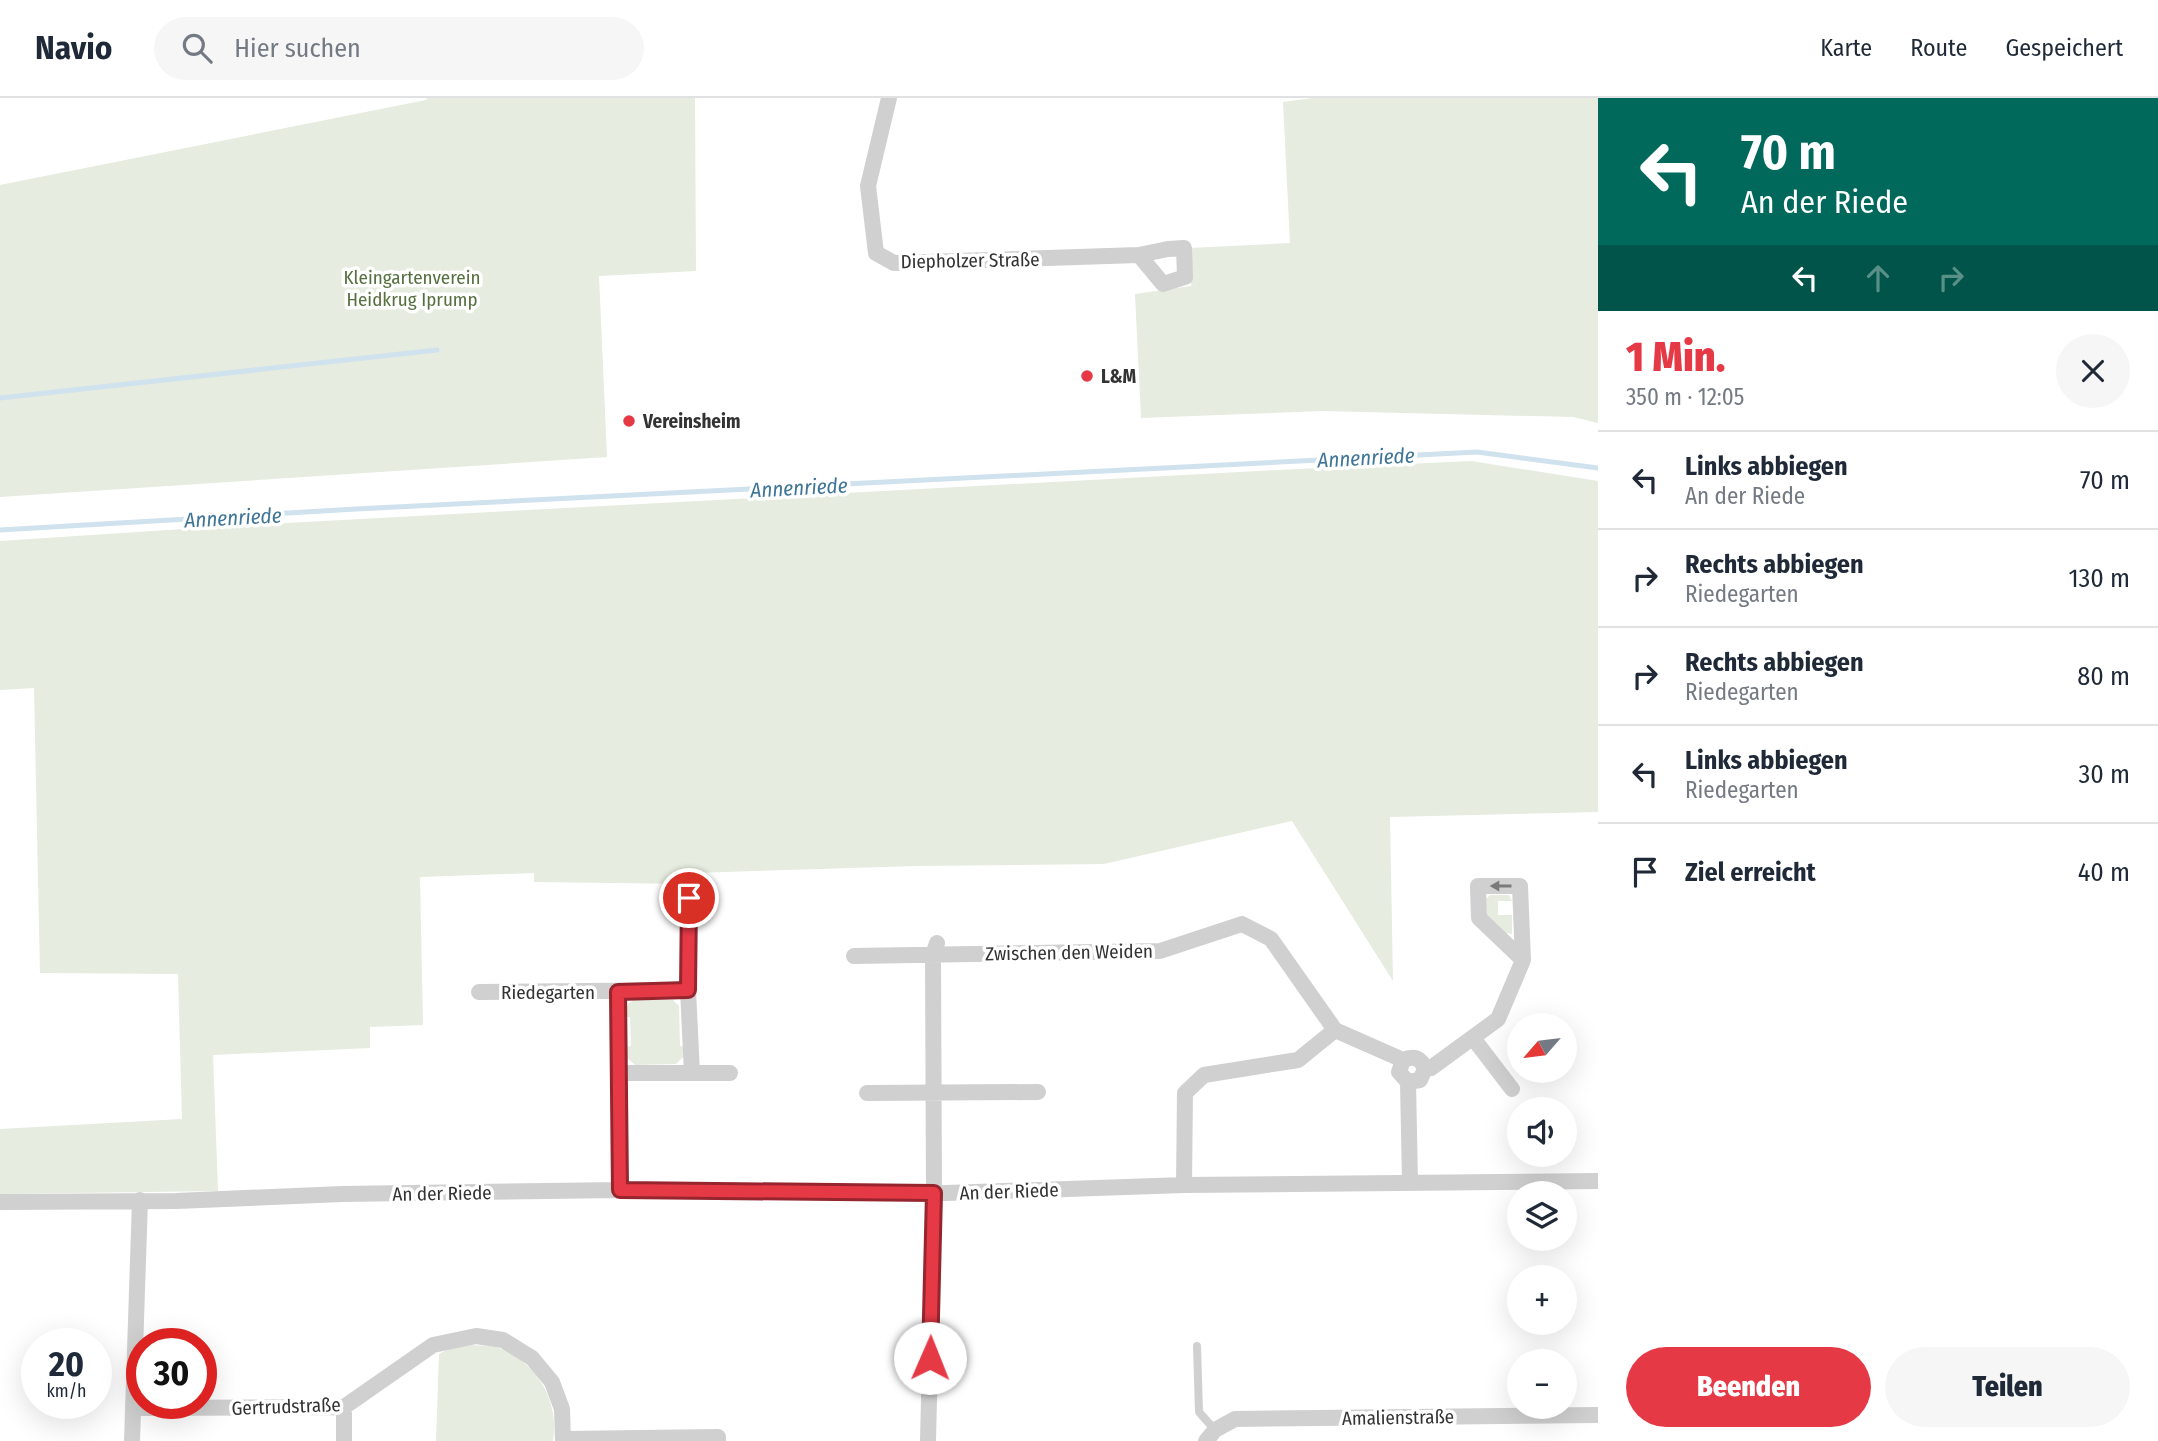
<!DOCTYPE html>
<html lang="de">
<meta charset="utf-8">
<style>
body{margin:0;font-family:"Fira Sans Condensed",sans-serif;background:#f6f6f7;color:#1f2937;height:100vh;display:flex;flex-direction:column;font-size:26px;white-space:nowrap}
*{box-sizing:border-box;margin:0}
p{font-size:23px;color:#747a83}
.icon{flex:none;width:38px;height:38px;fill:none;stroke:currentColor;stroke-width:2;stroke-linecap:round;stroke-linejoin:round}
.map{position:relative;flex:1;overflow:hidden}
.side{display:flex;flex-direction:column;background:#fff;width:560px}
.side>*{flex:none}
.top-card{background:#00695c;color:#fff;overflow:hidden}
.needle{width:46px;rotate:242deg}
.tools{position:absolute;left:1507px;top:915px;display:grid;gap:14px}
.tools a{display:grid;place-items:center;width:70px;height:70px;border-radius:50%;background:#fff;box-shadow:0 7px 28px #0002;font-size:35px}
.speed{position:absolute;left:21px;top:1230px;display:flex;gap:14px;font-size:35px;font-weight:700;text-align:center}
.speed>*{display:grid;place-content:center;width:91px;height:91px;border-radius:50%;background:#fff;box-shadow:0 7px 28px #0002;line-height:1}
.speed small{font-size:18px;font-weight:400}
.speed .limit{border:10px solid #d22;background:#fff;color:#111}
.pin{position:absolute;display:grid;place-items:center;width:60px;height:60px;color:#fff;margin:-30px;border:4px solid #fff;border-radius:50%;box-shadow:0 2px 7px #0007}
.me{position:absolute;width:77px;margin:-38px;rotate:1deg;stroke-linejoin:round;filter:drop-shadow(0 0 5px #0008)}
.turn{display:flex;align-items:center;gap:24px;height:147px;padding:0 28px;font-size:32px}
.turn .icon{width:91px;height:91px;stroke-width:2.5}
.turn b{display:block;font-size:49px;line-height:60px}
.lanes{display:flex;align-items:center;height:66px;padding:0 28px;background:#0003;justify-content:center;gap:35px;direction:ltr}
.lanes .off{opacity:.35}
.round{display:grid;place-items:center;flex:none;width:74px;height:74px;border-radius:37px;background:#f6f6f7}
.summary{display:flex;align-items:center;justify-content:space-between;height:119px;padding:0 28px}
h1{font-size:42px;font-weight:800;line-height:52px;color:#e63946}
.cta{display:flex;gap:14px;margin-top:auto;padding:14px 28px}
.cta a{flex:1;height:80px;border-radius:42px;background:#e63946;color:#fff;font-size:28px;font-weight:800;line-height:80px;text-align:center}
.cta a+a{background:#f6f6f7;color:#1f2937}
ul{padding:0;list-style:none}
li{display:flex;align-items:center;gap:21px;height:98px;padding:0 28px;border-top:2px solid #e0e1e3}
li div{flex:1}
li b{display:block;font-size:26px}
li em{font-style:normal}
header{display:flex;align-items:center;gap:42px;box-sizing:border-box;height:98px;padding:0 35px;background:#fff;border-bottom:2px solid #e0e1e3}
header strong{font-size:33px}
nav{display:flex;gap:38px;margin-inline-start:auto;font-size:24px}
.search{width:490px;height:63px;background:#f6f6f7;display:flex;align-items:center;gap:18px;box-sizing:border-box;padding:0 24px;border-radius:38px;color:#747a83;font-size:26px}
main{display:flex;flex:1;min-height:0}
.map>svg:first-child{display:block}
</style>
<header>
<strong>Navio</strong>
<div class="search"><svg class="icon" aria-label="search" viewBox="0 0 24 24"><circle cx="10" cy="10" r="6"/><path d="M15 15l6 6"/></svg>Hier suchen</div>
<nav><a>Karte</a><a>Route</a><a>Gespeichert</a></nav>
</header>
<main>
<div class="map">
<svg width="1598" height="1343" viewBox="0 0 1598 1343">
<rect width="100%" height="100%" fill="#fff"/>
<path fill="#e6ecdf" d="M427,0H695L696,173L599,178L607,359L0,399V87L426,2Z
M1313,0H1598V325L1573,319L1322,313L1141,320L1135,196L1191,188L1190,150L1290,145L1283,4Z
M1471,363L1598,383V714L1390,719L1393,883L1292,723L1104,766L915,768L693,775L690,786L534,784V775L420,779L423,927L370,929V950L213,957L218,1093L0,1096V1031L182,1021L178,876L40,875L34,590L0,592V443L229,428L1277,372Z
M1490,797H1509L1512,803H1498V817H1512V836L1506,835L1487,817L1486,801Z
M633,902H673L679,908L680,948L684,949V958L676,966L635,967L625,958V949L631,948L630,919H624V910Z
M472,1247C480,1248 491,1247 499,1250C537,1264 560,1304 553,1343H436L439,1256L452,1249Z"/>
<g fill="none" stroke-linecap="round" stroke-linejoin="round">
<path stroke="#cfe2ee" stroke-width="5" d="M0,300L437,252
M0,432L356,411L1477,354L1598,370"/>
<path stroke="#d0d0d0" stroke-width="8" d="M1197,1248L1199,1314L1215,1332"/>
<path stroke="#d0d0d0" stroke-width="16" d="M889,0L868,88L876,155L894,165L1139,157L1168,151L1184,150L1185,179L1163,186L1139,157
M854,858L1160,853L1242,826L1271,841L1335,932L1403,962
M479,894L688,892
M618,894L620,1092
M1473,940L1512,991
M1425,971C1421,960 1414,957 1403,962L1399,974L1408,984L1420,982L1425,971L1431,970L1498,921L1523,862L1520,788H1478L1479,820L1523,862
M619,975H692L688,892L689,801
M692,975H730
M1408,984L1410,1085
M867,995L1038,994
M1184,1087L1185,995L1204,977L1298,962L1335,932
M0,1104L176,1103L342,1096L620,1092L946,1095L1184,1087L1598,1083
M133,1310L344,1309L433,1247L476,1238L503,1242L532,1260L552,1284L562,1311L563,1343
M564,1341L718,1339V1343
M132,1343L140,1102
M344,1343V1309
M928,1343L934,1095L933,857L937,845
M1206,1343L1215,1332L1235,1321L1598,1317"/>
</g>
<defs><path id="oneway-solid" d="M-6-.8H1V-3.2L6.5 0L1 3.2V.8H-6Z" transform="scale(1.75)"/></defs>
<use fill="#7a7a7a" href="#oneway-solid" transform="translate(1501 788) rotate(180)"/>
<g fill="none" stroke-linecap="round" stroke-linejoin="round">
<defs>
<path id="route" d="M689,800L688,892L618,894L620,1092L934,1095L930,1260"/>
</defs>
<use href="#route" stroke="#96252e" stroke-width="18"/>
<use href="#route" stroke="#e63946" stroke-width="12"/>
</g>
<g fill="#e63946" stroke="#fff" stroke-width="2.5">
<circle cx="1087" cy="278" r="7"/>
<circle cx="629" cy="323" r="7"/>
</g>
<g text-anchor="middle" stroke-width="7" stroke-linejoin="round" paint-order="stroke">
<g font-size="19" fill="#333" stroke="#fff">
<text transform="translate(970 162) rotate(-1)" y="7">Diepholzer Straße</text>
<text transform="translate(1069 854) rotate(-1)" y="7">Zwischen den Weiden</text>
<text x="548" y="901">Riedegarten</text>
<text transform="translate(1009 1093) rotate(-2)" y="7">An der Riede</text>
<text transform="translate(442 1095) rotate(-1)" y="7">An der Riede</text>
<text transform="translate(286 1308) rotate(-2)" y="7">Gertrudstraße</text>
<text transform="translate(1398 1319) rotate(-1)" y="7">Amalienstraße</text>
</g>
<g font-size="19" fill="#56703f" stroke="#fff">
<text x="412" y="186">Kleingartenverein<tspan x="412" dy="22">Heidkrug Iprump</tspan></text>
</g>
<g font-size="19" font-weight="bold" fill="#333" stroke="#fff" text-anchor="start">
<text x="1101" y="285">L&amp;M</text>
<text x="643" y="330">Vereinsheim</text>
</g>
<g font-size="21" font-style="italic" fill="#3f7597" stroke="#fff">
<text transform="translate(1366 360) rotate(-3)" y="7">Annenriede</text>
<text transform="translate(799 390) rotate(-3)" y="7">Annenriede</text>
<text transform="translate(233 420) rotate(-3)" y="7">Annenriede</text>
</g>
</g>
</svg>
<div class="tools">
<a><svg class="needle" viewBox="-14 -14 28 28"><path d="M0-13l5 13h-10z" fill="#e53935"/><path d="M0 13l5-13h-10z" fill="#747a83"/></svg></a>
<a><svg class="icon" aria-label="sound" viewBox="0 0 24 24"><path d="M4 9h4l5-4v14l-5-4H4zM17 9q2 3 0 6"/></svg></a>
<a><svg class="icon" aria-label="layers" viewBox="0 0 24 24"><path d="M12 4l9 5-9 5-9-5zM3 14l9 5 9-5"/></svg></a>
<a>+</a>
<a>−</a>
</div>
<div class="speed"><div>20<small>km/h</small></div><div class="limit">30</div></div>
<div class="pin" style="left:689px;top:800px;background:#d93025"><svg class="icon" aria-label="arrive" viewBox="0 0 24 24"><path d="M6 21V4h12l-3 4 3 4H6"/></svg></div>
<svg class="me" style="left:930px;top:1260px" viewBox="-20 -20 40 40"><circle r="19" fill="#fff"/><path d="M0-13L10 11 0 6-10 11z" fill="#e63946"/></svg>
</div>
<section class="side">
<div class="top-card">
<div class="turn"><svg class="icon" aria-label="left" viewBox="0 0 24 24"><path d="M17 20v-9H6M10 6l-5 5 5 5"/></svg><div><b>70 m</b>An der Riede</div></div>
<div class="lanes"><svg class="icon" aria-label="left" viewBox="0 0 24 24"><path d="M17 20v-9H6M10 6l-5 5 5 5"/></svg><svg class="icon off" aria-label="ahead" viewBox="0 0 24 24"><path d="M12 20V5M6 11l6-6 6 6"/></svg><svg class="icon off" aria-label="right" viewBox="0 0 24 24"><path d="M7 20v-9h11M14 6l5 5-5 5"/></svg></div>
</div>
<div class="summary"><div><h1>1 Min.</h1><p>350 m · 12:05</p></div><a class="round"><svg class="icon" aria-label="close" viewBox="0 0 24 24"><path d="M6 6l12 12M18 6L6 18"/></svg></a></div>
<ul>
<li><svg class="icon" aria-label="left" viewBox="0 0 24 24"><path d="M17 20v-9H6M10 6l-5 5 5 5"/></svg><div><b>Links abbiegen</b><p>An der Riede</p></div><em>70 m</em></li>
<li><svg class="icon" aria-label="right" viewBox="0 0 24 24"><path d="M7 20v-9h11M14 6l5 5-5 5"/></svg><div><b>Rechts abbiegen</b><p>Riedegarten</p></div><em>130 m</em></li>
<li><svg class="icon" aria-label="right" viewBox="0 0 24 24"><path d="M7 20v-9h11M14 6l5 5-5 5"/></svg><div><b>Rechts abbiegen</b><p>Riedegarten</p></div><em>80 m</em></li>
<li><svg class="icon" aria-label="left" viewBox="0 0 24 24"><path d="M17 20v-9H6M10 6l-5 5 5 5"/></svg><div><b>Links abbiegen</b><p>Riedegarten</p></div><em>30 m</em></li>
<li><svg class="icon" aria-label="arrive" viewBox="0 0 24 24"><path d="M6 21V4h12l-3 4 3 4H6"/></svg><div><b>Ziel erreicht</b></div><em>40 m</em></li>
</ul>
<div class="cta"><a>Beenden</a><a>Teilen</a></div>
</section>
</main>
